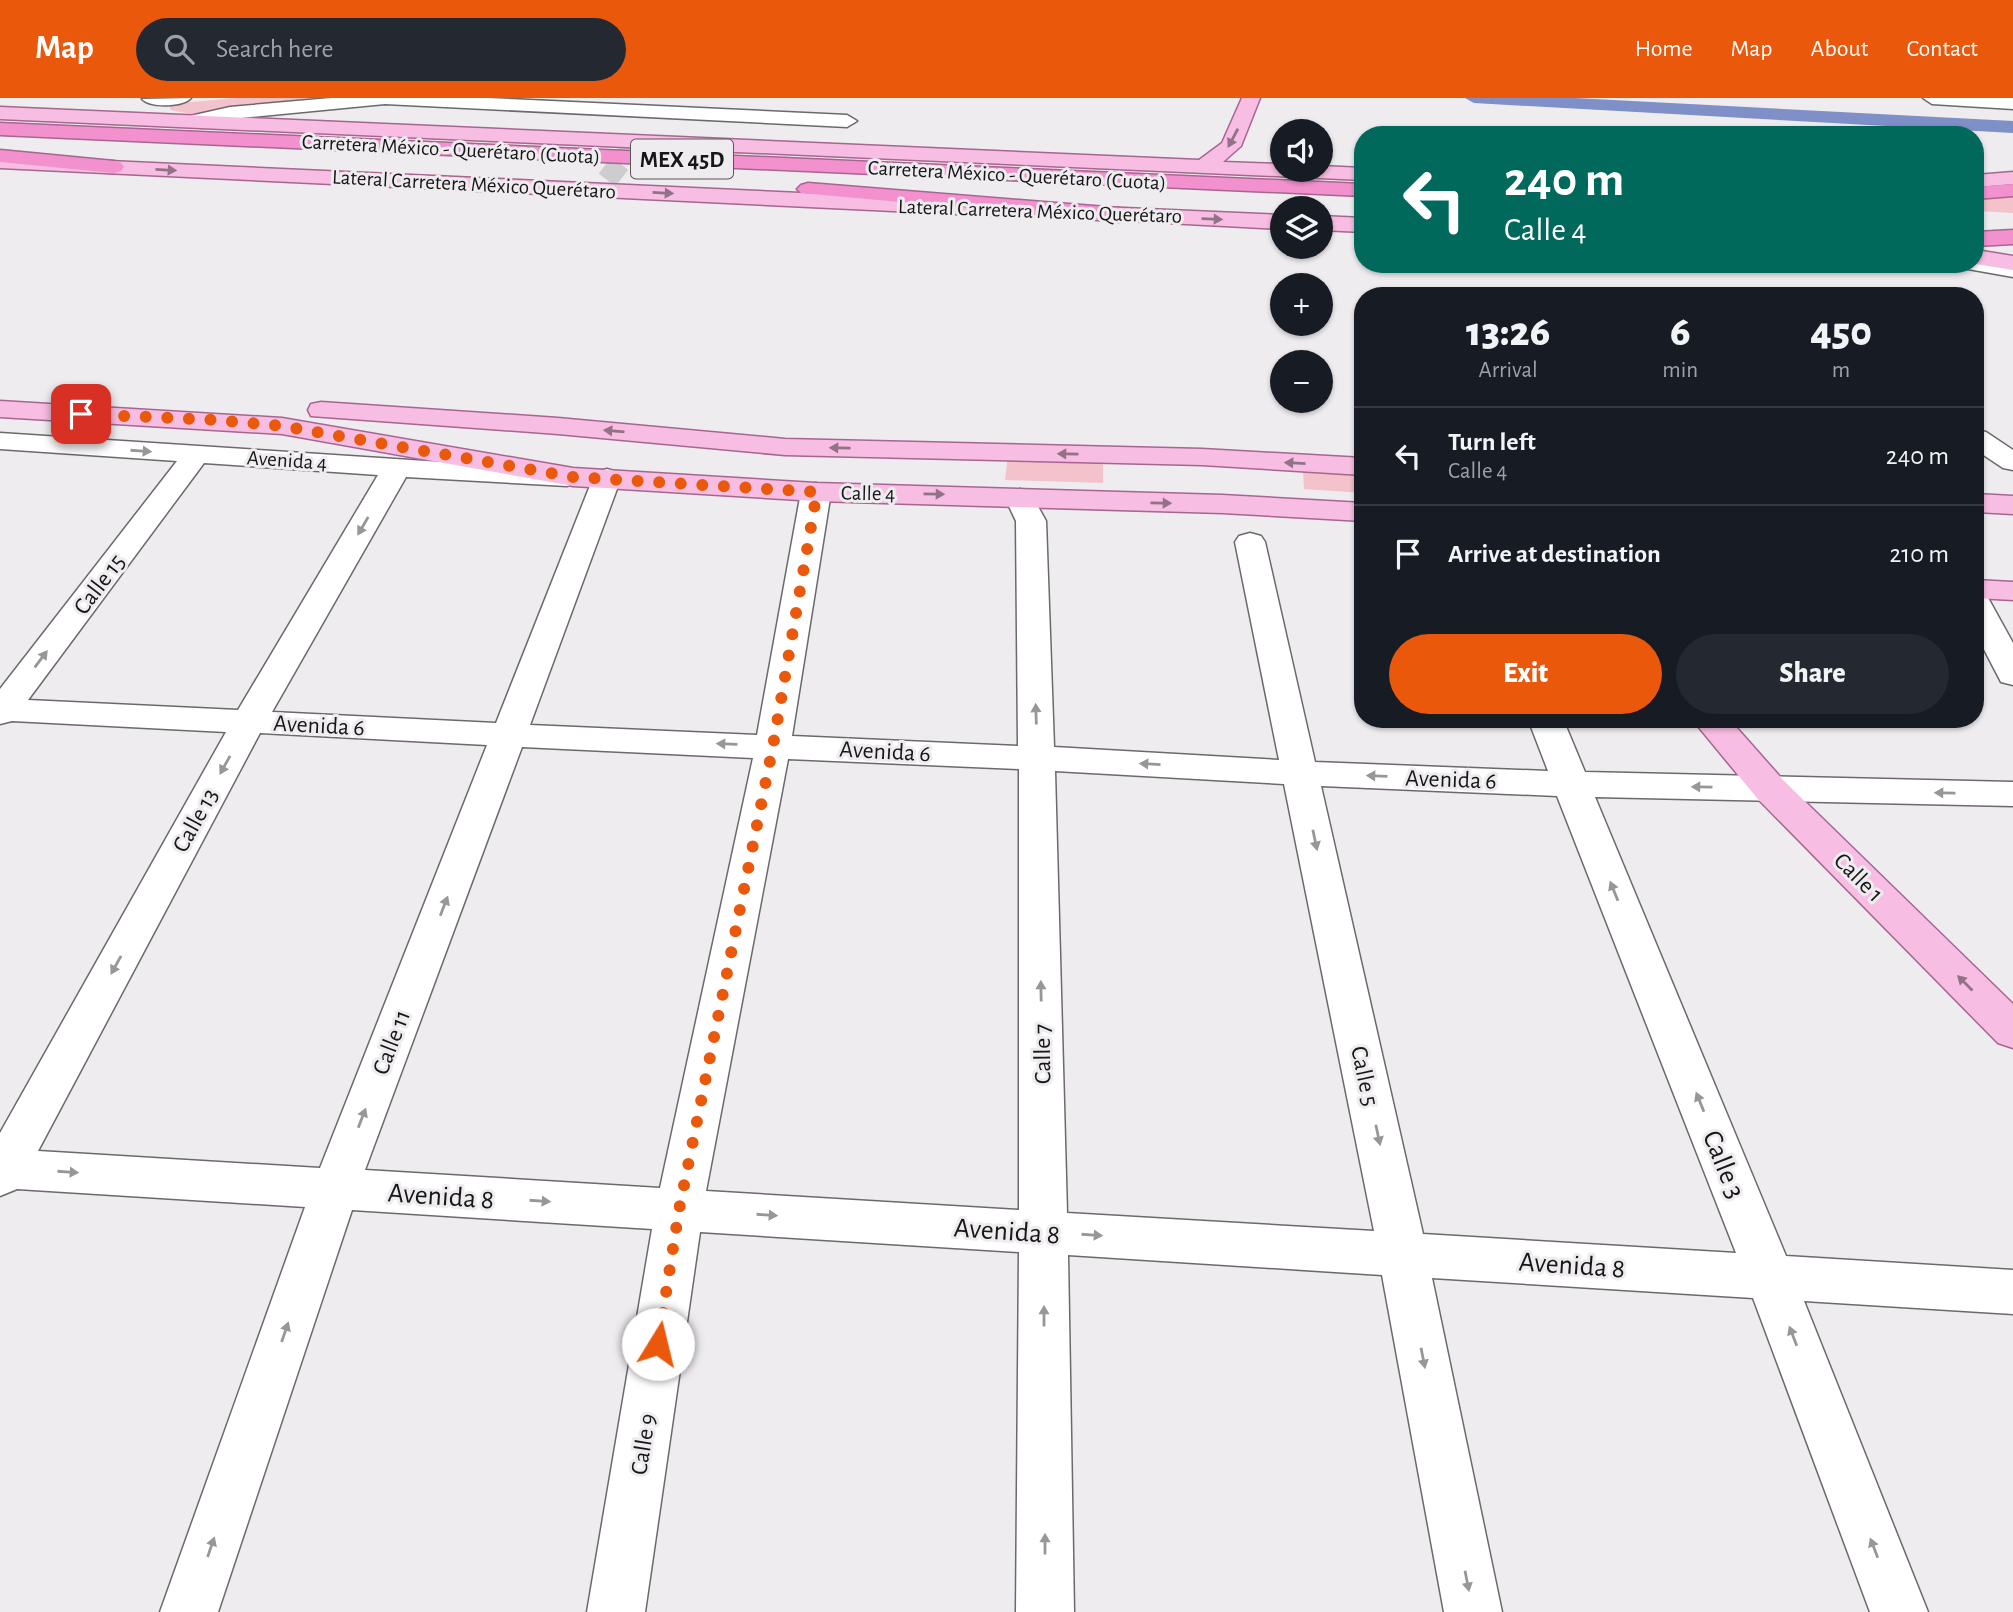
<!DOCTYPE html>
<meta charset="utf-8">
<style>
body{margin:0;font-family:"Alegreya Sans",sans-serif;background:#242831;color:#f1f3f6;height:100vh;display:flex;flex-direction:column;font-size:26px;white-space:nowrap}
*{box-sizing:border-box;margin:0}
p{font-size:23px;color:#9ea1a6}
.icon{flex:none;width:38px;height:38px;fill:none;stroke:currentColor;stroke-width:2;stroke-linecap:round;stroke-linejoin:round}
.map{position:relative;flex:1;overflow:hidden}
.details{position:absolute;left:1354px;top:189px;width:630px;height:441px;display:flex;flex-direction:column;background:#171b24;border-radius:28px;box-shadow:0 2px 5px #0004}
.details>*{flex:none}
.guide{position:absolute;left:1354px;top:28px;width:630px;height:147px;border-radius:28px;box-shadow:0 2px 5px #0004;background:#00695c;color:#fff;overflow:hidden}
.tools{position:absolute;left:1270px;top:21px;display:grid;gap:14px}
.tools a{display:grid;place-items:center;width:63px;height:63px;border-radius:50%;background:#171b24;box-shadow:0 2px 5px #0004;font-size:35px}
.pin{position:absolute;display:grid;place-items:center;width:60px;height:60px;color:#fff;margin:-30px;border-radius:14px;box-shadow:0 4px 10px #0006}
.me{position:absolute;width:77px;margin:-38px;rotate:9deg;stroke-linejoin:round;filter:drop-shadow(0 0 5px #0008)}
.turn{display:flex;align-items:center;gap:24px;height:147px;padding:0 35px;font-size:32px}
.turn .icon{width:91px;height:91px;stroke-width:2.5}
.turn b{display:block;font-size:49px;line-height:60px}
.eta{display:flex;justify-content:space-evenly;align-items:center;height:119px;text-align:center}
.eta b{font-size:42px;font-weight:800;line-height:49px}
.primary-button{display:flex;gap:14px;margin-top:auto;padding:14px 35px}
.primary-button a{flex:1;height:80px;border-radius:42px;background:#ea580c;color:#fff;font-size:28px;font-weight:800;line-height:80px;text-align:center}
.primary-button a+a{background:#242831;color:#f1f3f6}
ul{padding:0;list-style:none}
li{display:flex;align-items:center;gap:21px;height:98px;padding:0 35px;border-top:2px solid #363941}
li div{flex:1}
li b{display:block;font-size:26px}
li em{font-style:normal}
header{display:flex;align-items:center;gap:42px;box-sizing:border-box;height:98px;padding:0 35px;background:#ea580c;color:#fff}
header strong{font-size:33px}
nav{display:flex;gap:38px;margin-inline-start:auto;font-size:24px}
.search{width:490px;height:63px;background:#242831;display:flex;align-items:center;gap:18px;box-sizing:border-box;padding:0 24px;border-radius:38px;color:#9ea1a6;font-size:26px}
.map>svg:first-child{display:block}
</style>
<header>
<strong>Map</strong>
<div class="search"><svg class="icon" aria-label="search" viewBox="0 0 24 24"><circle cx="10" cy="10" r="6"/><path d="M15 15l6 6"/></svg>Search here</div>
<nav><a>Home</a><a>Map</a><a>About</a><a>Contact</a></nav>
</header>
<div class="map">
<svg width="2013" height="1514" viewBox="0 0 2013 1514">
<rect width="100%" height="100%" fill="#eeecef"/>
<path fill="#f3c2cb" d="M237,0H366L191,16L171,12L168,6Z
M2013,98V115L1976,113V101Z
M1008,357L1103,359V385L1005,382Z
M1303,372L1363,376V395L1304,391Z"/>
<g fill="none" stroke-linecap="round" stroke-linejoin="round">
<path fill="#7f8fc7" fill-rule="evenodd" d="M1465,0H1575L2013,23V35L1474,5Z"/>
<path stroke="#cecccf" stroke-width="21" stroke-dasharray="21 10" stroke-linecap="butt" d="M607,82L631,51"/>
<defs>
<path id="minor" d="M191,0C183,9 150,10 142,1Z
M331,0H488L847,17L857,23L847,29L385,6L230,21L197,28L187,22L190,18L230,9Z
M1923,0H2013V11L1932,6Z
M1976,159L2013,165V179L1968,171L1965,166H1976Z
M1976,332L1986,334L2013,352V372L2003,370L1976,352Z
M0,335L577,373L581,379L577,385L567,388L406,379L272,614L496,625L593,380L597,374L607,371L617,374L621,380L530,627L757,637L801,394L806,388L816,385L826,388L831,394L792,638L1018,648L1016,423L1005,400L1010,394L1020,391L1030,394L1046,423L1054,649L1279,662L1235,444L1239,438L1250,435L1261,438L1265,444L1315,664L1548,673L1528,621H1563L1585,674L2013,684V708L1595,699L1786,1158L2013,1172V1216L1804,1203L1928,1514H1870L1753,1200L1432,1180L1502,1514H1444L1382,1177L1068,1157L1074,1514H1016L1019,1154L700,1134L645,1514H587L652,1131L352,1112L218,1514H160L305,1109L17,1091L0,1098V1035L226,634L12,623L0,626V591L177,363L0,351ZM204,365L378,377L238,612L28,602ZM260,635L487,647L320,1070L38,1053ZM522,649L753,660L660,1090L365,1072ZM788,661L1019,671V1112L706,1093ZM1055,673L1284,686L1374,1133L1067,1115ZM1321,688L1557,698L1736,1155L1423,1136Z
M1976,495L1987,498L2013,545V587L2001,584L1976,536Z"/>
<path id="major" d="M1242,0H1260L1241,48L1223,64L1283,66V72H1321V68L1363,70V82L0,21V9L1199,62L1222,45Z
M0,58L1019,105L1027,107L1030,112L1027,117L1019,119L0,70Z
M2013,74V86L1976,89V77Z
M1079,108L1283,117V131L1071,120L1068,115L1071,110Z
M1321,118L1363,120V134L1321,132Z
M1976,152L2013,158V172L1976,166Z
M0,303L282,320L573,370L816,385L1222,397L1363,405V423L1222,415L816,403L573,388L282,336L0,319Z
M321,304L558,320L785,341L1202,351L1363,360V377L1202,367L785,357L558,336L311,318L308,312L311,306Z
M1976,396L2013,398V416L1976,414Z
M1976,482L2013,484V502L1976,500Z
M1692,621H1729L1783,682L2013,906V950L1998,945L1757,700Z"/>
<path id="highway" d="M0,25L1363,86V98L0,37Z
M0,52L114,63L121,65L124,69L121,73L114,75L0,64Z
M808,85L1119,110L1127,112L1130,117L1127,122L1119,124L801,95L797,91L801,87Z
M2013,86V98L1976,101V89Z
M2013,132V146L1976,148V134Z"/>
</defs>
<use href="#minor" stroke="#6b696c" stroke-width="3"/>
<use href="#major" stroke="#a6668f" stroke-width="3"/>
<use href="#highway" stroke="#a6668f" stroke-width="3"/>
<use href="#minor" fill="#fff" fill-rule="evenodd"/>
<use href="#major" fill="#f8bde2" fill-rule="evenodd"/>
<use href="#highway" fill="#f391cf" fill-rule="evenodd"/>
</g>
<defs><path id="oneway-solid" d="M-6-.8H1V-3.2L6.5 0L1 3.2V.8H-6Z" transform="scale(1.75)"/></defs>
<g fill="#937287">
<use href="#oneway-solid" transform="translate(1233 40) rotate(118)"/>
<use href="#oneway-solid" transform="translate(166 72) rotate(3)"/>
<use href="#oneway-solid" transform="translate(663 95) rotate(3)"/>
<use href="#oneway-solid" transform="translate(1212 121) rotate(2)"/>
<use href="#oneway-solid" transform="translate(614 333) rotate(-175)"/>
<use href="#oneway-solid" transform="translate(840 350) rotate(-179)"/>
<use href="#oneway-solid" transform="translate(1068 356) rotate(-179)"/>
<use href="#oneway-solid" transform="translate(1295 365) rotate(-177)"/>
<use href="#oneway-solid" transform="translate(934 396) rotate(1)"/>
<use href="#oneway-solid" transform="translate(1161 405) rotate(1)"/>
<use href="#oneway-solid" transform="translate(1965 885) rotate(-135)"/>
</g>
<g fill="#979797">
<use href="#oneway-solid" transform="translate(141 353) rotate(4)"/>
<use href="#oneway-solid" transform="translate(363 428) rotate(120)"/>
<use href="#oneway-solid" transform="translate(41 561) rotate(-53)"/>
<use href="#oneway-solid" transform="translate(1036 616) rotate(-92)"/>
<use href="#oneway-solid" transform="translate(727 646) rotate(-178)"/>
<use href="#oneway-solid" transform="translate(1150 666) rotate(-177)"/>
<use href="#oneway-solid" transform="translate(225 667) rotate(119)"/>
<use href="#oneway-solid" transform="translate(1377 678) rotate(-178)"/>
<use href="#oneway-solid" transform="translate(1702 689) rotate(-179)"/>
<use href="#oneway-solid" transform="translate(1945 695) rotate(-179)"/>
<use href="#oneway-solid" transform="translate(1315 742) rotate(78)"/>
<use href="#oneway-solid" transform="translate(1614 793) rotate(-112)"/>
<use href="#oneway-solid" transform="translate(444 808) rotate(-69)"/>
<use href="#oneway-solid" transform="translate(116 867) rotate(119)"/>
<use href="#oneway-solid" transform="translate(1041 893) rotate(-91)"/>
<use href="#oneway-solid" transform="translate(1700 1004) rotate(-112)"/>
<use href="#oneway-solid" transform="translate(362 1020) rotate(-69)"/>
<use href="#oneway-solid" transform="translate(1378 1037) rotate(78)"/>
<use href="#oneway-solid" transform="translate(68 1074) rotate(4)"/>
<use href="#oneway-solid" transform="translate(540 1103) rotate(4)"/>
<use href="#oneway-solid" transform="translate(767 1117) rotate(4)"/>
<use href="#oneway-solid" transform="translate(1092 1137) rotate(4)"/>
<use href="#oneway-solid" transform="translate(1044 1218) rotate(-90)"/>
<use href="#oneway-solid" transform="translate(285 1234) rotate(-71)"/>
<use href="#oneway-solid" transform="translate(1793 1238) rotate(-111)"/>
<use href="#oneway-solid" transform="translate(1423 1260) rotate(79)"/>
<use href="#oneway-solid" transform="translate(1045 1446) rotate(-90)"/>
<use href="#oneway-solid" transform="translate(211 1449) rotate(-71)"/>
<use href="#oneway-solid" transform="translate(1874 1450) rotate(-111)"/>
<use href="#oneway-solid" transform="translate(1467 1483) rotate(79)"/>
</g>
<g fill="none" stroke-linecap="round" stroke-linejoin="round">
<path stroke="#ea580c" stroke-width="12" stroke-dasharray="0 21.6" d="M81,316L217,322L282,328L573,379L817,394L773,648L679,1112L658,1246"/>
</g>
<g text-anchor="middle" stroke-width="6" stroke-linejoin="round" paint-order="stroke">
<g font-size="21" fill="#181718" stroke="#eeecef">
<text transform="translate(451 51) rotate(3)" y="7">Carretera México - Querétaro (Cuota)</text>
<text transform="translate(1017 77) rotate(3)" y="7">Carretera México - Querétaro (Cuota)</text>
<text transform="translate(474 86) rotate(3)" y="7">Lateral Carretera México Querétaro</text>
<text transform="translate(1040 113) rotate(2)" y="7">Lateral Carretera México Querétaro</text>
<text transform="translate(287 362) rotate(4)" y="7">Avenida 4</text>
<text transform="translate(868 395) rotate(1)" y="7">Calle 4</text>
</g>
<rect fill="#eeecef" stroke="#585758" stroke-width="2" x="631" y="41.5" width="102" height="39" rx="5"/>
<g font-size="23" font-weight="bold" fill="#181718">
<text x="682" y="69">MEX 45D</text>
</g>
<g font-size="24" fill="#181718" stroke="#eeecef">
<text transform="translate(99 486) rotate(-53)" y="8">Calle 15</text>
<text transform="translate(319 627) rotate(3)" y="8">Avenida 6</text>
<text transform="translate(885 653) rotate(3)" y="8">Avenida 6</text>
<text transform="translate(1451 681) rotate(2)" y="8">Avenida 6</text>
<text transform="translate(195 722) rotate(-61)" y="8">Calle 13</text>
<text transform="translate(1859 779) rotate(45)" y="8">Calle 1</text>
<text transform="translate(391 944) rotate(-69)" y="8">Calle 11</text>
<text transform="translate(1042 956) rotate(-91)" y="8">Calle 7</text>
<text transform="translate(1365 978) rotate(78)" y="8">Calle 5</text>
<text transform="translate(643 1346) rotate(-81)" y="8">Calle 9</text>
</g>
<g font-size="28" fill="#181718" stroke="#eeecef">
<text transform="translate(1725 1066) rotate(68)" y="10">Calle 3</text>
<text transform="translate(441 1097) rotate(4)" y="10">Avenida 8</text>
<text transform="translate(1007 1132) rotate(4)" y="10">Avenida 8</text>
<text transform="translate(1572 1166) rotate(4)" y="10">Avenida 8</text>
</g>
</g>
</svg>
<div class="tools">
<a><svg class="icon" aria-label="sound" viewBox="0 0 24 24"><path d="M4 9h4l5-4v14l-5-4H4zM17 9q2 3 0 6"/></svg></a>
<a><svg class="icon" aria-label="layers" viewBox="0 0 24 24"><path d="M12 4l9 5-9 5-9-5zM3 14l9 5 9-5"/></svg></a>
<a>+</a>
<a>−</a>
</div>
<div class="pin" style="left:81px;top:316px;background:#d93025"><svg class="icon" aria-label="arrive" viewBox="0 0 24 24"><path d="M6 21V4h12l-3 4 3 4H6"/></svg></div>
<svg class="me" style="left:658px;top:1246px" viewBox="-20 -20 40 40"><circle r="19" fill="#fff"/><path d="M0-13L10 11 0 6-10 11z" fill="#ea580c"/></svg>
<div class="guide">
<div class="turn"><svg class="icon" aria-label="left" viewBox="0 0 24 24"><path d="M17 20v-9H6M10 6l-5 5 5 5"/></svg><div><b>240 m</b>Calle 4</div></div>
</div>
<section class="details">
<div class="eta">
<div><b>13:26</b><p>Arrival</p></div>
<div><b>6</b><p>min</p></div>
<div><b>450</b><p>m</p></div>
</div>
<ul>
<li><svg class="icon" aria-label="left" viewBox="0 0 24 24"><path d="M17 20v-9H6M10 6l-5 5 5 5"/></svg><div><b>Turn left</b><p>Calle 4</p></div><em>240 m</em></li>
<li><svg class="icon" aria-label="arrive" viewBox="0 0 24 24"><path d="M6 21V4h12l-3 4 3 4H6"/></svg><div><b>Arrive at destination</b></div><em>210 m</em></li>
</ul>
<div class="primary-button"><a>Exit</a><a>Share</a></div>
</section>
</div>
